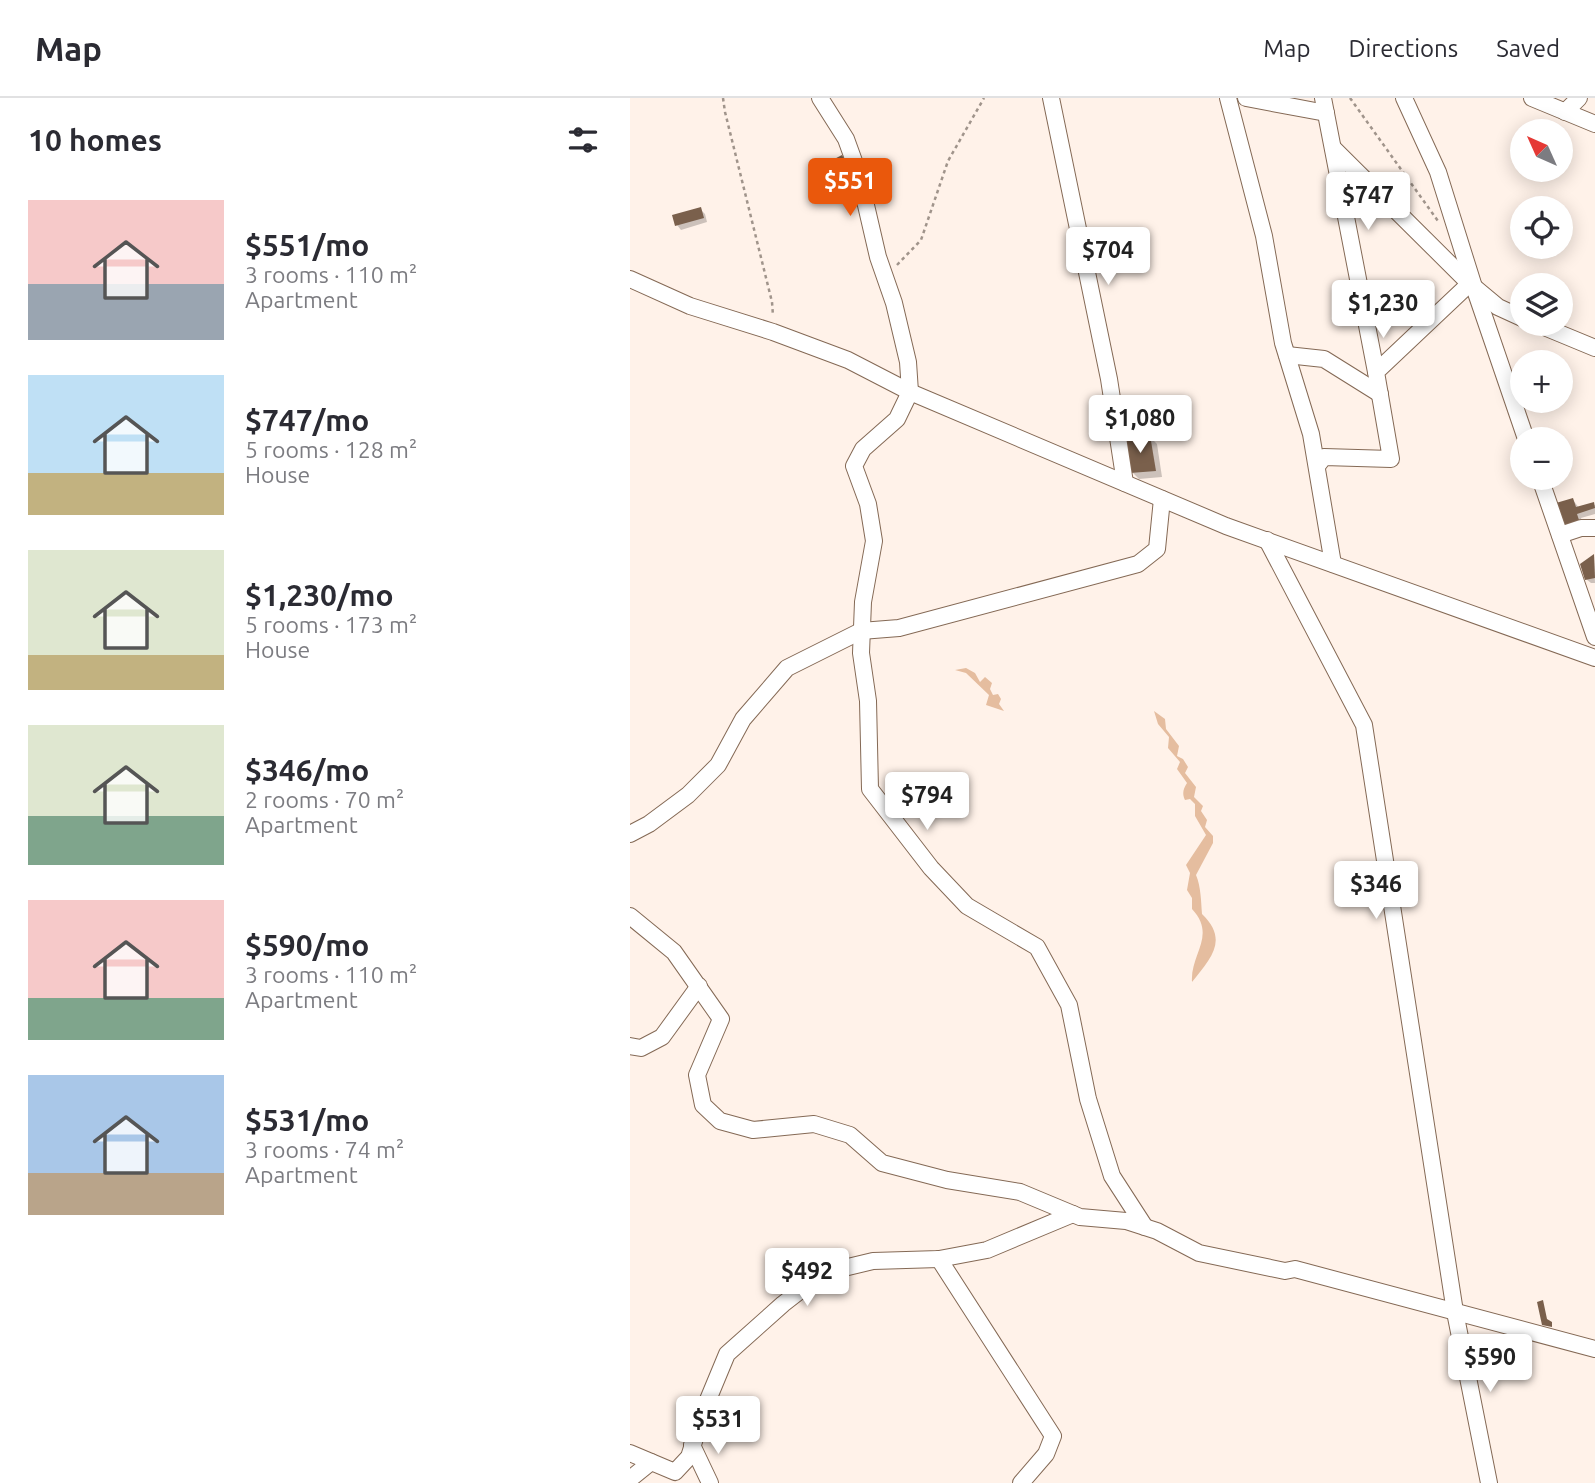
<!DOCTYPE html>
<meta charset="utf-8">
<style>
body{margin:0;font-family:Ubuntu,sans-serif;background:#f7f7f7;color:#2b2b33;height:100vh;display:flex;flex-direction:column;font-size:26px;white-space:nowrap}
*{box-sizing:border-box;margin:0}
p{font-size:23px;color:#7c7c81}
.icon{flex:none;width:38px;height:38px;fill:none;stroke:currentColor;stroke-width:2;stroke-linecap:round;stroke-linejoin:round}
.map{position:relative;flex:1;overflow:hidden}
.side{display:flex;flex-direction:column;background:#fff;width:630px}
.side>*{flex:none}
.needle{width:46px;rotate:315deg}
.tools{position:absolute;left:880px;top:21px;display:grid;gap:14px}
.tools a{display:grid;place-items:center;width:63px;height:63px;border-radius:50%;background:#fff;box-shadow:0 4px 18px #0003;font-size:35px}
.price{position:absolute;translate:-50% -60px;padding:0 16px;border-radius:7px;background:#fff;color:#222;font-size:23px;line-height:46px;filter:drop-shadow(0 2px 4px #0008)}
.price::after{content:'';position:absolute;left:50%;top:42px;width:21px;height:16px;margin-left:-10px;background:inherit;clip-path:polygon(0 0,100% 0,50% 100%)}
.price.active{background:#ea580c;color:#fff}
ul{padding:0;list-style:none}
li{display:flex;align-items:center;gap:21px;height:175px;padding:0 28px}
li span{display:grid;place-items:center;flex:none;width:196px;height:140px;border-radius:0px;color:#555}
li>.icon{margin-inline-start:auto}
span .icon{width:84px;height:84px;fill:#fffc;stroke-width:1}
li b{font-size:30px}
h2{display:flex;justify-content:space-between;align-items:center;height:84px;padding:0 28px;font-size:30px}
header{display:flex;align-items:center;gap:42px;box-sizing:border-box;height:98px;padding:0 35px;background:#fff;border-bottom:2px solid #e1e1e2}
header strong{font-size:33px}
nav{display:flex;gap:38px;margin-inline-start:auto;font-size:24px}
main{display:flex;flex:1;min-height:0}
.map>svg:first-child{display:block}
</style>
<header>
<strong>Map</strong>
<nav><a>Map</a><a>Directions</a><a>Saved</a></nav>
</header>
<main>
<section class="side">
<h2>10 homes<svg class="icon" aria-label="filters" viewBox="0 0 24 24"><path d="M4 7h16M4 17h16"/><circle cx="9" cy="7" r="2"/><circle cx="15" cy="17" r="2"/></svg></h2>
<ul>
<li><span style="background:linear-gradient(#f6c9c9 60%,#9aa5b1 0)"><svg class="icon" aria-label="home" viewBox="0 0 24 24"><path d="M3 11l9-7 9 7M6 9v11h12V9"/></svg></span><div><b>$551/mo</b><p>3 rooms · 110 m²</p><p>Apartment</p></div></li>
<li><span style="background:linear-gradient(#bfe0f5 70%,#c2b280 0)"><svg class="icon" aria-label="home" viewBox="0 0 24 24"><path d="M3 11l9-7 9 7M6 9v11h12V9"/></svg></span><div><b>$747/mo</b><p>5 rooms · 128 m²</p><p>House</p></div></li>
<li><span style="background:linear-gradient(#dfe7d0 75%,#c2b280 0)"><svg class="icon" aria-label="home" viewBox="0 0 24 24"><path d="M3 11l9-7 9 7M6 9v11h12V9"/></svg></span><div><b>$1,230/mo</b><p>5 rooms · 173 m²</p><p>House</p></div></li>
<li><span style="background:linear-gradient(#dfe7d0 65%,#7fa58c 0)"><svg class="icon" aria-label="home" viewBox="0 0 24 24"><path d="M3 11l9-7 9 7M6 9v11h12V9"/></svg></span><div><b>$346/mo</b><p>2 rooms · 70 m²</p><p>Apartment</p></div></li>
<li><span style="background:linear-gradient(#f6c9c9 70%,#7fa58c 0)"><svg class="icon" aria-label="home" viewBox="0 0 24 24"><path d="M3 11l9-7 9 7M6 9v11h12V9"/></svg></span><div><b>$590/mo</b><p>3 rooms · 110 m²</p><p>Apartment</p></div></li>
<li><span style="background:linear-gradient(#a9c7e8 70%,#b9a48a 0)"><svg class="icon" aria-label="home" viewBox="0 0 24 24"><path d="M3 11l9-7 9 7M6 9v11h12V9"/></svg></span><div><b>$531/mo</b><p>3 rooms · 74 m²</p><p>Apartment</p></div></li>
</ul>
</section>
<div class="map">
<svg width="965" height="1385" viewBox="0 0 965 1385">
<rect width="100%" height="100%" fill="#fff2e9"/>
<g fill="#e5bd9f">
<polygon points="336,570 345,575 350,584 355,579 362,585 360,591 363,597 368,596 371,601 369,606 374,613 356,607 359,597 336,575 325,572"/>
<path d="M524,613L535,621L536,631L549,648L547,658L553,661L558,669L555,675L566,689L564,699L573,708L571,713L577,722L575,729L583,738V745L566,777C571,789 571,803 572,816C599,842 581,860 562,884C560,856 587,838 562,811V800L557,792L560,775L556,767L576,737L565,718V706L560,701L555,702C552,696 553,691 557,685L547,671L550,664L538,650L539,639L528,626Z"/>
</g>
<g fill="#0003">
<polygon points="212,59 220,71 197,82 189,70"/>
<polygon points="70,111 75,116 77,124 51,132 47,127"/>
<polygon points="520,339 527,346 532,379 509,381 502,374"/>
<polygon points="943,402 949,410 965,407 965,416 951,420 954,430 929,406"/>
<polygon points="964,458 965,485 961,485 956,481 952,467"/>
</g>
<g fill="#7a604c">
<polygon points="212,57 217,66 191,78 187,70"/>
<polygon points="71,109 74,120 45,128 42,117"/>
<polygon points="520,337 526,373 500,375 493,343"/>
<polygon points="943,400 946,409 964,404 965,410 947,416 950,425 934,430 926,405"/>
<polygon points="964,456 965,480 955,482 950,466"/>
<polygon points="913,1202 917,1221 922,1224 922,1229 912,1227 907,1204"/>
</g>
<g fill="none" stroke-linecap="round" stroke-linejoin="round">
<defs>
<g id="minor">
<polyline points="190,0 216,41 229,77 248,159 264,205 278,264 280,294 267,321 233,351 224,368 238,406 244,443 233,504 231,555 238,603 240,691 301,770 337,808 407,849 439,907 458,1001 482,1078 515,1129"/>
<polyline points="421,0 479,281 495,385"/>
<polyline points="598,0 634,138 653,245 681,336 703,466"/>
<polyline points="616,0 696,15"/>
<polyline points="693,0 746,274"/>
<polyline points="774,0 808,74 844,189 896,341"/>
<polyline points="902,0 965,26"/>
<polyline points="935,14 949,0"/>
<polyline points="703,50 840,186"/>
<polyline points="0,181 60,208 143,234 218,262 280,294 596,428 965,560"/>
<polyline points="907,226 965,250"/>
<polyline points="657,257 694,261 750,296"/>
<polyline points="687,368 694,359 761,361 746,274 836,189 844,189 868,209 892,220"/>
<polyline points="910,380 965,539"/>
<polyline points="930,437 951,430 965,430"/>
<polyline points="637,442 734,627 825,1214 859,1385"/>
<polyline points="0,736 19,726 58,697 88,667 113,621 157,570 231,533 269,530 508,466 527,451 532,401"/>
<polyline points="0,818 44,854 91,921 67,977 73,1007 90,1023 123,1032 184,1026 220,1037 252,1065 317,1082 390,1094 450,1119 496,1123 527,1133 569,1155 655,1173 665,1171 965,1251"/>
<polyline points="0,948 11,950 32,939 69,888"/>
<polyline points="309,1161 423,1338 416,1356 391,1385"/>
<polyline points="62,1347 80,1385"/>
<polyline points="0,1355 45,1374 59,1359 75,1309 97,1256 153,1206 193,1175 243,1163 309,1161 357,1152 443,1116"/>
<polyline points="0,1381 21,1364"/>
</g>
</defs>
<use href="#minor" stroke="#846955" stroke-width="18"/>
<g stroke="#a0948b" stroke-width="2.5" stroke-dasharray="3.5 3.5" stroke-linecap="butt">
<polyline points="93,0 95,14 142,204 143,218"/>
<polyline points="720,0 808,123"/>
<polyline points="267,167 291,142 318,63 354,0"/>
</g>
<use href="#minor" stroke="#fff" stroke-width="16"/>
</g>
</svg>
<div class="tools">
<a><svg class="needle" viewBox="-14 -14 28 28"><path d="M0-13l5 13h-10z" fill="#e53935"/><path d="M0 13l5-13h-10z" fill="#7c7c81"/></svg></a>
<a><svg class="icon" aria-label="locate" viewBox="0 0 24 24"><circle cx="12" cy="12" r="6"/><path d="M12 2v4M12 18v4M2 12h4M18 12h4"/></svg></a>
<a><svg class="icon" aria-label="layers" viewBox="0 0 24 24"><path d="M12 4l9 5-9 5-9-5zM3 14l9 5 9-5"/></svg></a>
<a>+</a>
<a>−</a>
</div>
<b class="price active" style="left:220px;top:120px">$551</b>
<b class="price" style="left:738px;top:134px">$747</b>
<b class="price" style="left:478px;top:189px">$704</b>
<b class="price" style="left:753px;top:242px">$1,230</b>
<b class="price" style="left:510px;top:357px">$1,080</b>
<b class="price" style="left:297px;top:734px">$794</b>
<b class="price" style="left:746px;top:823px">$346</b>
<b class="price" style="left:177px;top:1210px">$492</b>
<b class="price" style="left:860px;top:1296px">$590</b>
<b class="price" style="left:88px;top:1358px">$531</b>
</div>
</main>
